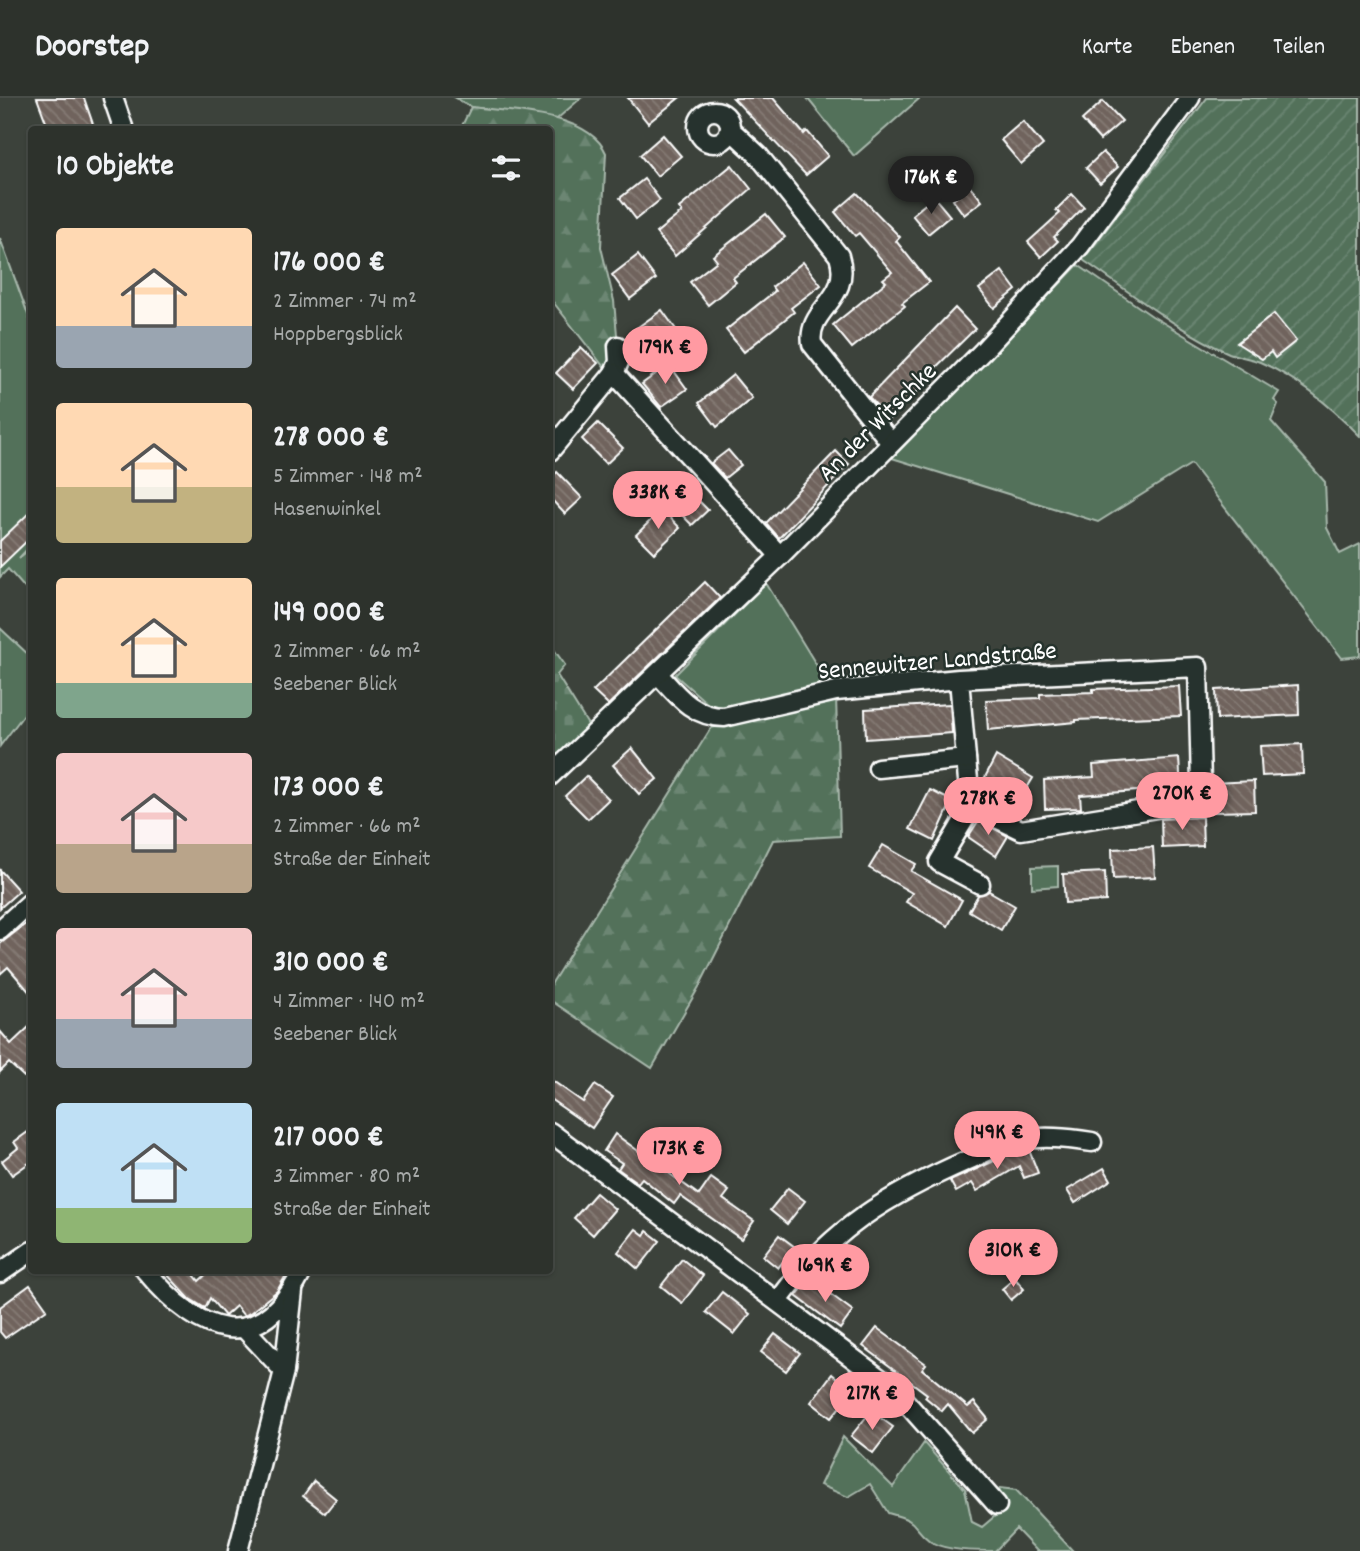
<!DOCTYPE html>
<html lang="de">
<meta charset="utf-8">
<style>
body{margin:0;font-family:Dekko,sans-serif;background:#353a34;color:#f1f3f6;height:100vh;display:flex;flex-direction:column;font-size:26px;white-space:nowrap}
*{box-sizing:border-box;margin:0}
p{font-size:23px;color:#a7aaa9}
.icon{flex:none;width:38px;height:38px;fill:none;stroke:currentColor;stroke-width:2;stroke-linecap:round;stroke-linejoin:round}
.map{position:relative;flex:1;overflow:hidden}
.panel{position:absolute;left:28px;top:28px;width:525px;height:1148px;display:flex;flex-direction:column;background:#2d322c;border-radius:7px;box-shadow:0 2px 5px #0004,0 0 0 2px #484d48}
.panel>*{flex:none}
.price{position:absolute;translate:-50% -60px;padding:0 16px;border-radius:24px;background:#ff9aa2;color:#111;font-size:23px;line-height:46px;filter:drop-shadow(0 2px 4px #0008)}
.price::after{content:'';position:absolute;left:50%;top:42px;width:21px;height:16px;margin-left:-10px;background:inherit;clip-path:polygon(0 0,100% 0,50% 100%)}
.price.current{background:#222;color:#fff}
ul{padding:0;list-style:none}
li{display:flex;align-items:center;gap:21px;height:175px;padding:0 28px}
li span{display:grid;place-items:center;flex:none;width:196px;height:140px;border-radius:7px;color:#555}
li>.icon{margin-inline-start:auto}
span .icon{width:84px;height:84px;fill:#fffc;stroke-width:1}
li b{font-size:30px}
h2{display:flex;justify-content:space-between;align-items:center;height:84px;padding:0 28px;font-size:30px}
header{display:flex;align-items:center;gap:42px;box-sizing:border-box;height:98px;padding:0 35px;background:#2d322c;border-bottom:2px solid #484d48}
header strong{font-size:33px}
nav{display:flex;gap:38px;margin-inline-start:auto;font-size:24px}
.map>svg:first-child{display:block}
</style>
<header>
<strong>Doorstep</strong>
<nav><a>Karte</a><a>Ebenen</a><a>Teilen</a></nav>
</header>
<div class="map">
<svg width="1360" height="1453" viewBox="0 0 1360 1453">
<defs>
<pattern id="forest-firs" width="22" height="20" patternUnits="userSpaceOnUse" patternTransform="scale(1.75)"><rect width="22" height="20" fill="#52715a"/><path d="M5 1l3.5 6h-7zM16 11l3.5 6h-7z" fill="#6c8673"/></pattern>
<pattern id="cemetery-stones" width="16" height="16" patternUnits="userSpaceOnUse" patternTransform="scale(1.75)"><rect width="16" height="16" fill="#52715a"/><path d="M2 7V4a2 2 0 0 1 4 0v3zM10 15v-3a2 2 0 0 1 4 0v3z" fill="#6c8673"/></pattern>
<pattern id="garden-furrows" width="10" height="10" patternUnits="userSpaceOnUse" patternTransform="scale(1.75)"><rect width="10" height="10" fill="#52715a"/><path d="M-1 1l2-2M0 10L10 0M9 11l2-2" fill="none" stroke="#6c8673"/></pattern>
<pattern id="building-back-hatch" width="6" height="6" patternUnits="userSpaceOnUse" patternTransform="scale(1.75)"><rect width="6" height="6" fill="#70645d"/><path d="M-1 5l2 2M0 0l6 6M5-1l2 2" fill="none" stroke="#857b75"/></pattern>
</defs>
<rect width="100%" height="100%" fill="#3c423b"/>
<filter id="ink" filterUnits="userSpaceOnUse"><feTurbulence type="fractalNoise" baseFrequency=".0143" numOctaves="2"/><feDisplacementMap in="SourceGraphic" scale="14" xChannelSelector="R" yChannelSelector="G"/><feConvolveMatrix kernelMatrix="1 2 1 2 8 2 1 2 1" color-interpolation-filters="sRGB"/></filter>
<g filter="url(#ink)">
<g fill="#52715a" stroke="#a8b8ac" stroke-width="2">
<polygon points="456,0 581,0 557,21 471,9"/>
<polygon points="807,0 920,0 854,58"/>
<polygon points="0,140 31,225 31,447 19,460 31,450 31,497 8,471 0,479"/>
<polygon points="1078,167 1152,218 1279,294 1274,302 1278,306 1271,323 1325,384 1327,430 1340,456 1360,446 1360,558 1342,560 1191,366 1098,424 892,360"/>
<polygon points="766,485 830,589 717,614 675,577"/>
<polygon points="0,530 32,560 31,607 0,648"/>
<polygon points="1058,768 1058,788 1032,790 1032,769"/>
<path d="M843,1339L893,1389L924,1345L965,1391L972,1424L982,1429L995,1418L1000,1390L1016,1392L1073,1453H1037L1016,1431L995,1453C975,1453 947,1453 931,1444C908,1426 922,1424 888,1415L870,1386L848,1399L820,1387Z"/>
</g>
<g fill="url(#forest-firs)" stroke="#a8b8ac" stroke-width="2">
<path d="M471,9C510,14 588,14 606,55L601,149L614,203L618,248L607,273L550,200V32H460Z"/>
<polygon points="836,598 840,738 773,742 700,887 652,970 550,902 550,888 711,630"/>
</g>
<polygon fill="url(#cemetery-stones)" stroke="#a8b8ac" stroke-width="2" points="550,546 565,567 557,577 590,630 550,667"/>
<path fill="url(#garden-furrows)" stroke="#a8b8ac" stroke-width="2" d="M1207,0H1360V338C1332,309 1297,280 1260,264C1250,260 1239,259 1229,255C1180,234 1127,192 1083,162Z"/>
<g fill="url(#building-back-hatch)" stroke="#fff" stroke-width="2">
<polygon points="37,0 84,0 95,32 49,32"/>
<polygon points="628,0 679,0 648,25"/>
<polygon points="733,0 773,0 804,36 807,33 828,58 806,77"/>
<polygon points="1103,3 1122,23 1100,42 1082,22"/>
<polygon points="1023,23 1043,47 1021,66 1001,42"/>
<polygon points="663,37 681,58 657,78 640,57"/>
<polygon points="1103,54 1118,69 1100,85 1086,70"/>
<polygon points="732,67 751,91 675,158 656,135 682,114 679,110"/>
<polygon points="644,81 660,102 636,121 620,100"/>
<polygon points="970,88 982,103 964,117 953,102"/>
<polygon points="857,95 900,139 896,143 929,184 902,205 905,208 852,250 833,227 886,184 883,181 892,174 859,135 855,138 835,114"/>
<polygon points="1072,96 1084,109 1054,139 1058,143 1041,159 1028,144 1060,115 1056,112"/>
<polygon points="934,99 950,118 928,136 912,117"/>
<polygon points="766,116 785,139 733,180 736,184 708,207 690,184 717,163 713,158"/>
<polygon points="638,157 656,181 630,201 612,177"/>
<polygon points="803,164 821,187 791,210 794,214 744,254 726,232 775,193 772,189"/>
<polygon points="1002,173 1016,192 994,210 979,191"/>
<polygon points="955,210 975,231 924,281 927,284 889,321 869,299"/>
<polygon points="662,212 680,237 652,257 634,232"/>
<polygon points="1274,216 1296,243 1275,260 1271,254 1262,261 1237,245"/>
<polygon points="581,249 598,265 573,291 556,275"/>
<polygon points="669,266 687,291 661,309 642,286"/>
<polygon points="733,277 752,300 717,329 699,305"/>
<polygon points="598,325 623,350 606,366 582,341"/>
<polygon points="728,352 741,367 725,380 711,365"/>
<polygon points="836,353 849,366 779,440 766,425"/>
<polygon points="557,374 582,400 565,416 550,400 550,381"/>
<polygon points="696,400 708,412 692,427 680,415"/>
<polygon points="662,411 680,430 654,455 636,437"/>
<polygon points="32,412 32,438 0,469 0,443"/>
<polygon points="705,484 720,500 608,607 593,593"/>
<polygon points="1298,587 1299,617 1217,621 1216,592"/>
<polygon points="1179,588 1181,618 1076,622 1076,624 988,632 986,602 1040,600 1040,596 1093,594 1093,591"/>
<polygon points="950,606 952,635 866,641 865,611"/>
<polygon points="1302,646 1303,676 1262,678 1260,648"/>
<polygon points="632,650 657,681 639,696 613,667"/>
<polygon points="996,658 1033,680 1015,710 980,689"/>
<polygon points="1179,660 1181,690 1080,697 1081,710 1045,711 1044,682 1094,679 1093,667"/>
<polygon points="586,678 609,701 588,721 565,698"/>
<polygon points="1254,683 1255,713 1214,714 1212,685"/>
<polygon points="930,692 952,703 934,743 910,731"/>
<polygon points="1202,719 1203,748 1162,750 1161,721"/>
<polygon points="979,722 1008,738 996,758 968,739"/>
<polygon points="883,747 916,766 911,773 962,802 948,828 906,804 912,795 869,770"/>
<polygon points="1153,749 1155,779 1113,781 1112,751"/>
<polygon points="0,772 19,793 0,810"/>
<polygon points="1105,774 1106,803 1065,805 1063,776"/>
<polygon points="989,793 1015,808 1001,832 969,813 978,797"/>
<polygon points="32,821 32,897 8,869 0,876 0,846"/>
<polygon points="32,926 32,972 24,979 9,965 0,974 0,933 11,946"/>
<polygon points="550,981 583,1004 595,987 613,999 592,1030 550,1001"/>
<polygon points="32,1031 32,1068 29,1065 12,1077 2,1063 18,1050 14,1044"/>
<polygon points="615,1036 699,1097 711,1080 729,1093 723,1101 754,1123 741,1141 680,1098 674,1106 642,1080 638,1085 618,1071 622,1065 604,1053"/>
<polygon points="1029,1052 1038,1075 1024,1080 1019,1068 977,1093 972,1085 956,1094 950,1083 1014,1054"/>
<polygon points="1104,1070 1111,1082 1075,1105 1067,1092"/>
<polygon points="788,1090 805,1103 787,1126 770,1112"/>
<polygon points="596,1095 615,1111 593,1137 574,1120"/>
<polygon points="636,1131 644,1137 647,1133 660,1143 638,1171 618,1154"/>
<polygon points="779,1137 795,1149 778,1170 763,1158"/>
<polygon points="682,1161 703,1178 682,1205 661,1188"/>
<polygon points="163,1172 190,1172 199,1183 211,1172 289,1172 277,1193 250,1215 244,1218 236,1208 225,1218 210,1200 205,1210 190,1201"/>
<polygon points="1015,1180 1024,1191 1011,1202 1002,1191"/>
<polygon points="810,1181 853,1213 840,1231 796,1198"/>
<polygon points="30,1187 47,1211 5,1240 0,1234 0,1209"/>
<polygon points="722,1194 750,1216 734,1236 706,1214"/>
<polygon points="877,1230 926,1266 922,1271 968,1309 974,1304 988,1321 972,1335 948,1306 942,1313 925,1299 927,1296 863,1248"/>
<polygon points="775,1236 800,1255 786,1273 761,1254"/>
<polygon points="832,1276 853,1293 831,1320 811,1304"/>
<polygon points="871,1313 893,1329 873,1355 851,1338"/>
<polygon points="314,1383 336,1401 325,1415 303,1398"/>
</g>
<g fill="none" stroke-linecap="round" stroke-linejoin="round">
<defs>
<g id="minor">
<polyline points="113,0 124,32"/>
<circle cx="714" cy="29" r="16"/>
<path d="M731,32L758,57L839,158C853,202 806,210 812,246L891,345"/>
<polyline points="614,275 619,264 618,248"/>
<polyline points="550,353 614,275 780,458"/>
<path d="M658,576C677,597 693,619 724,619L836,593L959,581L1198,569L1201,686L1182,706L1021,732L988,716L969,694L959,581"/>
<polyline points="878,670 966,661"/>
<polyline points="550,678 780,458 983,253 1080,148 1190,0"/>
<polyline points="976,702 939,764 980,786"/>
<polyline points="0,832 32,803"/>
<polyline points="550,1034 894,1291 997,1407"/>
<path d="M145,1172C199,1237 258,1262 303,1172"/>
<polyline points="0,1175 32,1153"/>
<path d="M778,1203C831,1131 888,1097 968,1062C984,1056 1001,1044 1018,1042C1044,1038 1066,1040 1092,1044"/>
<polyline points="244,1230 284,1273"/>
<polyline points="238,1453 284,1273 293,1193"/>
</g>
</defs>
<use href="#minor" stroke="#fff" stroke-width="23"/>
<use href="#minor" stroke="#26332d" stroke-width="18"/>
</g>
</g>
<g text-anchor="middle" stroke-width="5" stroke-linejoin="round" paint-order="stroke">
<g font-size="26" fill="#fff" stroke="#26332d">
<text transform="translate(876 323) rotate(-45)" y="9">An der Witschke</text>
<text transform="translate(937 561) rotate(-5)" y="9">Sennewitzer Landstraße</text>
</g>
</g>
</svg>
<b class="price current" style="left:931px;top:118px">176K €</b>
<b class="price" style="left:665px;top:288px">179K €</b>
<b class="price" style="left:658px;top:433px">338K €</b>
<b class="price" style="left:1182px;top:734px">270K €</b>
<b class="price" style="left:988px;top:739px">278K €</b>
<b class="price" style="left:997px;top:1073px">149K €</b>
<b class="price" style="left:679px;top:1089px">173K €</b>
<b class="price" style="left:1013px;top:1191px">310K €</b>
<b class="price" style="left:825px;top:1206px">169K €</b>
<b class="price" style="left:872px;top:1334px">217K €</b>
<section class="panel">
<h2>10 Objekte<svg class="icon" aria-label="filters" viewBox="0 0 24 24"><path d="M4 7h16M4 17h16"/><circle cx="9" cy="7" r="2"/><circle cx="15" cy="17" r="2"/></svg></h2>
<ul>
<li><span style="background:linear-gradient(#ffd9b3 70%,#9aa5b1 0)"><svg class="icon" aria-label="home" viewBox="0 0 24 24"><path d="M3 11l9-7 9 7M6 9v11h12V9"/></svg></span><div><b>176 000 €</b><p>2 Zimmer · 74 m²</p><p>Hoppbergsblick</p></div></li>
<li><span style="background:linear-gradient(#ffd9b3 60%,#c2b280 0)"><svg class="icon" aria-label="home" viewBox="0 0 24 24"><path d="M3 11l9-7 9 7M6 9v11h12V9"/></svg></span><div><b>278 000 €</b><p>5 Zimmer · 148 m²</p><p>Hasenwinkel</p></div></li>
<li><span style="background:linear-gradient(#ffd9b3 75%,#7fa58c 0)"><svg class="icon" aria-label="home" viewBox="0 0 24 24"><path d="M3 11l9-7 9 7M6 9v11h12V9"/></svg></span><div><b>149 000 €</b><p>2 Zimmer · 66 m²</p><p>Seebener Blick</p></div></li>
<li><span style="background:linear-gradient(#f6c9c9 65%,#b9a48a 0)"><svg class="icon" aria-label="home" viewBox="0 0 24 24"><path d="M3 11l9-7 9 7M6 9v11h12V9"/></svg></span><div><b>173 000 €</b><p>2 Zimmer · 66 m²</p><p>Straße der Einheit</p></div></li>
<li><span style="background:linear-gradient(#f6c9c9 65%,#9aa5b1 0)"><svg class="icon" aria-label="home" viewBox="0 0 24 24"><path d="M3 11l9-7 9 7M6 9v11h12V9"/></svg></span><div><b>310 000 €</b><p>4 Zimmer · 140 m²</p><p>Seebener Blick</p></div></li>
<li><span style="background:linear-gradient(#bfe0f5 75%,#8fb573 0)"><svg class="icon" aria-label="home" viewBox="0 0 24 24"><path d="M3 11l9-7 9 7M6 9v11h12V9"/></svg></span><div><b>217 000 €</b><p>3 Zimmer · 80 m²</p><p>Straße der Einheit</p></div></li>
</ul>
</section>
</div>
